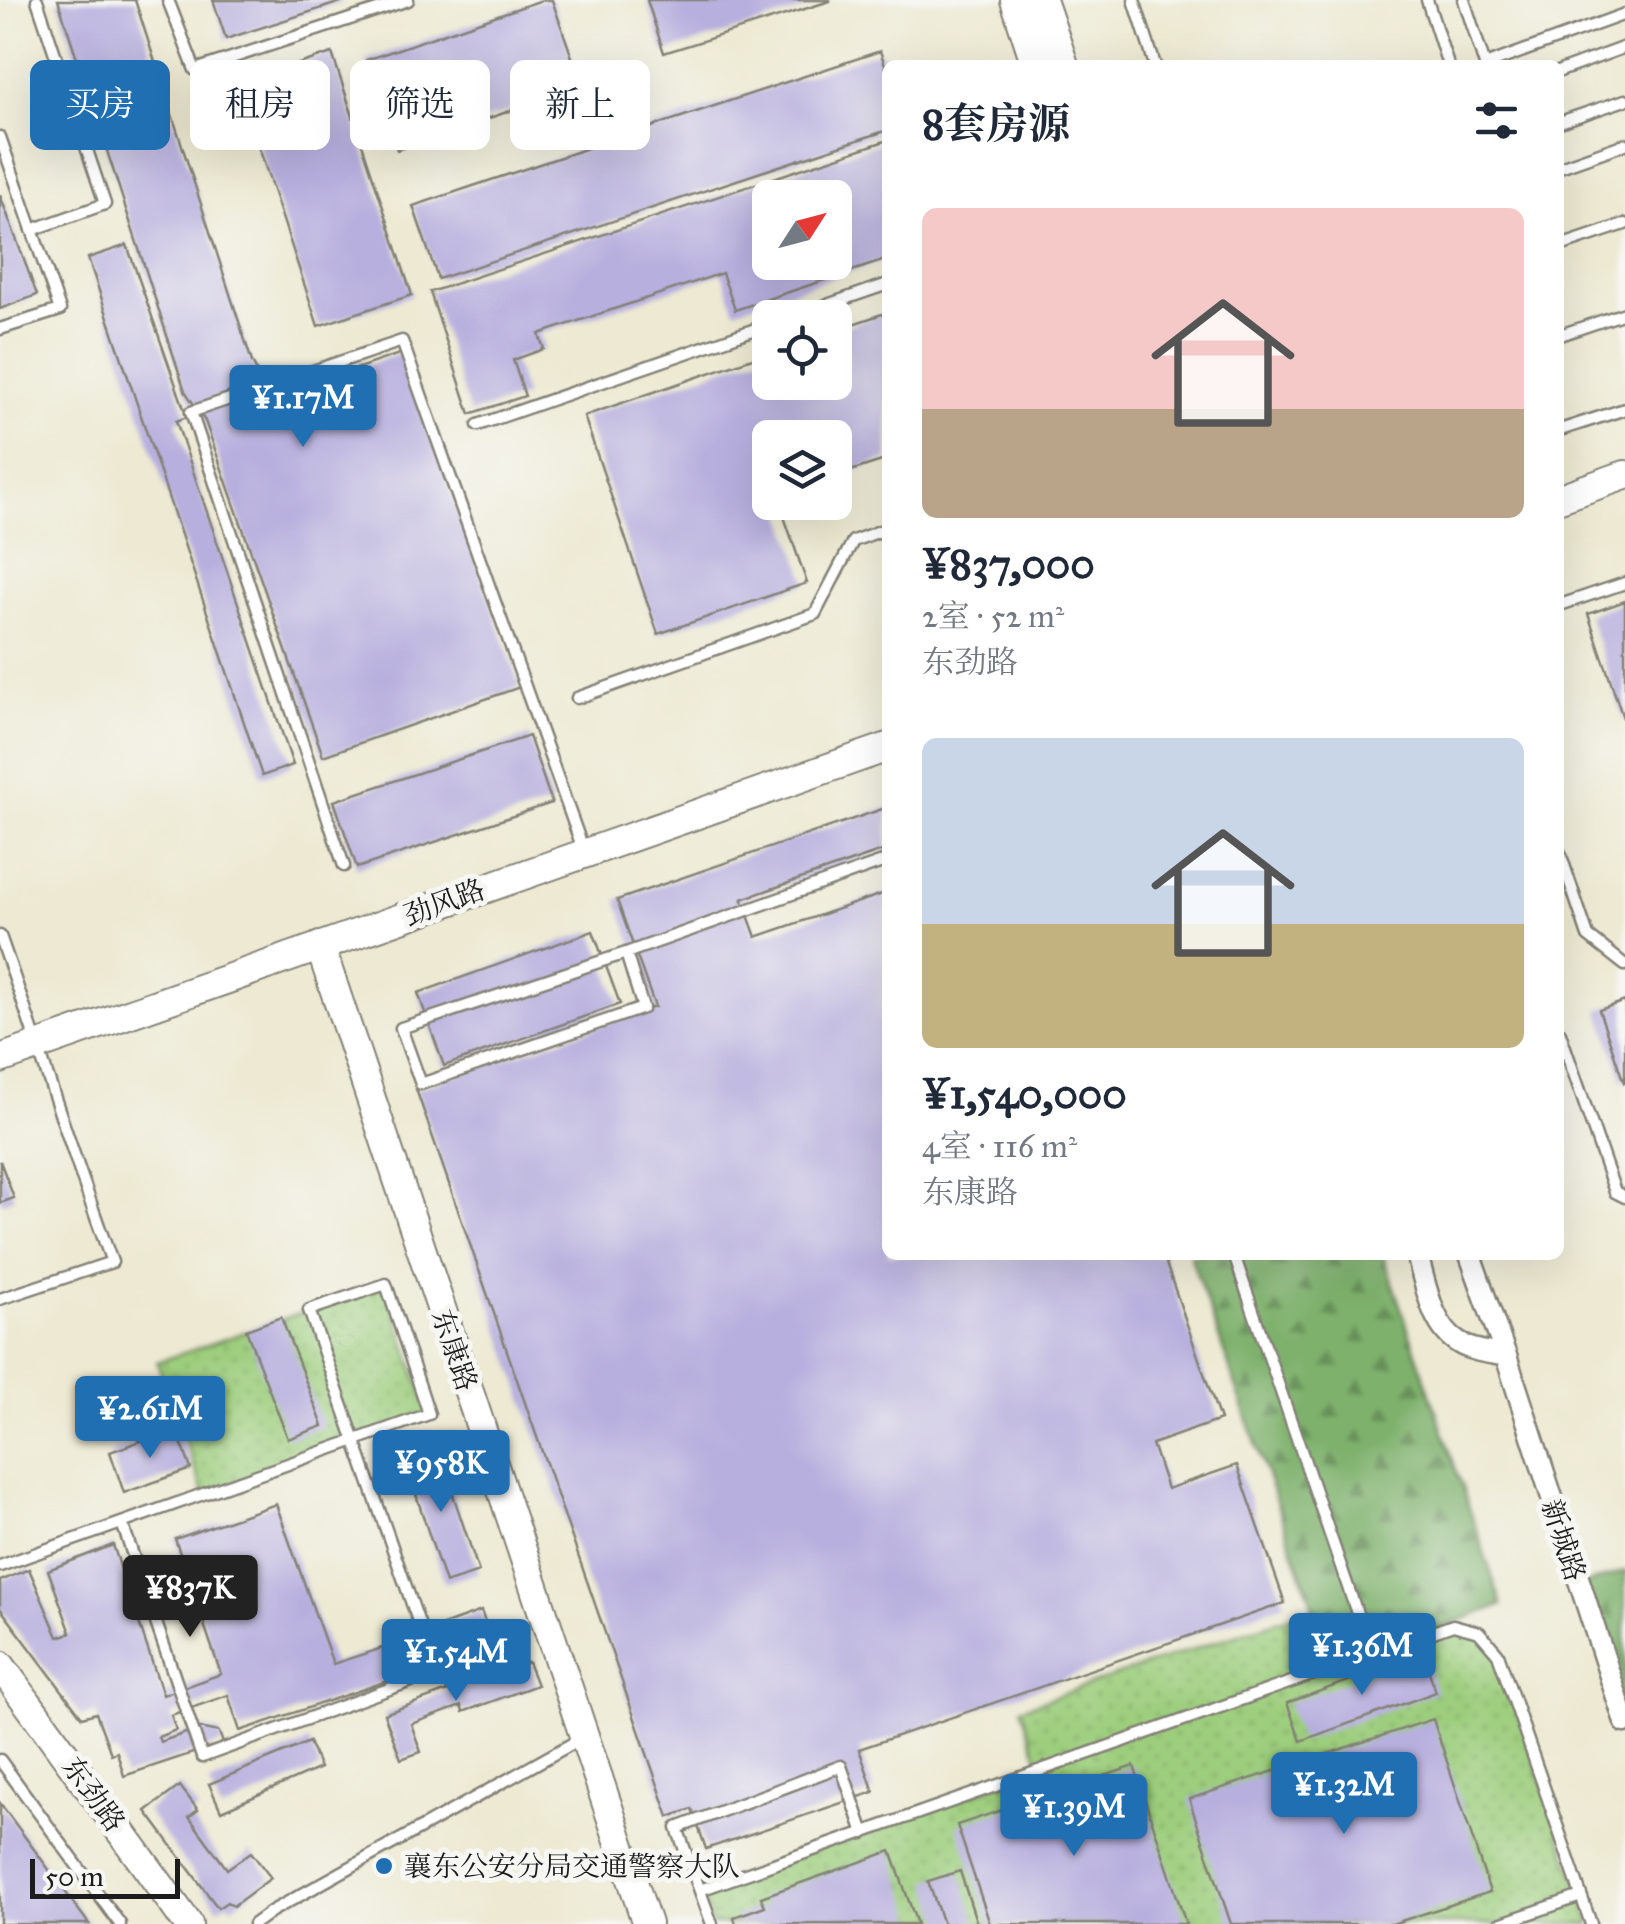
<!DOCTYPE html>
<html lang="zh">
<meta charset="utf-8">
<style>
body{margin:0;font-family:"IM FELL Great Primer","Noto Serif SC",serif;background:#f2f2f3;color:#1f2937;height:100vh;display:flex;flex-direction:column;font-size:38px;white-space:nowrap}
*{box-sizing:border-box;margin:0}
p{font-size:32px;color:#747a83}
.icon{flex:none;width:55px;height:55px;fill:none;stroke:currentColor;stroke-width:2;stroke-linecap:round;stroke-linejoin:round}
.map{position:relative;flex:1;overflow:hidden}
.sheet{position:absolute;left:882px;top:60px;width:682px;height:1200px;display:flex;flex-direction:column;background:#fff;border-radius:15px;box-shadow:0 10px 40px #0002}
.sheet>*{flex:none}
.top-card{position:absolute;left:30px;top:60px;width:702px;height:90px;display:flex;gap:20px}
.needle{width:65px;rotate:54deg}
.tools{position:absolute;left:752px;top:180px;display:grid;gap:20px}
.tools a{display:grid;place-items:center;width:100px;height:100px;border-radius:15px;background:#fff;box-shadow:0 10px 40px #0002;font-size:50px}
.scale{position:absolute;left:30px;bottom:25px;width:150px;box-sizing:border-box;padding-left:10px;border:5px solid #1c1c1c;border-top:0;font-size:28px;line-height:35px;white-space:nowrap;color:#1c1c1c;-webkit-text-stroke:8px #f6f6f2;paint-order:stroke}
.price{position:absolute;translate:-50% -85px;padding:0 22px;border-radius:10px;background:#1f6fb2;color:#fff;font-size:32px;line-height:65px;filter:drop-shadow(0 2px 5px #0008)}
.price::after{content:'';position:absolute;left:50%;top:60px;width:30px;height:22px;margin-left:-15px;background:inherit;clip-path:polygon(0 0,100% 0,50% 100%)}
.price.active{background:#222;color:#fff}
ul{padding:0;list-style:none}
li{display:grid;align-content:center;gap:20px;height:530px;padding:0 40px}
li span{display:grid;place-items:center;height:310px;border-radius:15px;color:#555}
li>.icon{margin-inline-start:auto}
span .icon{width:180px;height:180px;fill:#fffc;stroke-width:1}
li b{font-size:42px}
h2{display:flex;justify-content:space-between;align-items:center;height:120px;padding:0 40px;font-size:42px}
.tag{padding:0 35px;border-radius:15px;background:#fff;box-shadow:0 10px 40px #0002;font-size:35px;line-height:90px}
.tag.active{background:#1f6fb2;color:#fff}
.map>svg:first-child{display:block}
</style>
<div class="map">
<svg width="1625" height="1924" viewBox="0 0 1625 1924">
<defs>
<pattern id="grass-dots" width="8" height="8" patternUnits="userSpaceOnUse" patternTransform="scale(2.5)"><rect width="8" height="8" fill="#9dce7d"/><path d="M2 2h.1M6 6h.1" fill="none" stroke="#87b06b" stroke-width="1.8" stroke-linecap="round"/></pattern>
<pattern id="forest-firs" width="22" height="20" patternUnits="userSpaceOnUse" patternTransform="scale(2.5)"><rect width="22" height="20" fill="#7eb16c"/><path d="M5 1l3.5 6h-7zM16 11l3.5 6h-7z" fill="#668f58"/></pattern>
</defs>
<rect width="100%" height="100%" fill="#f6f6f2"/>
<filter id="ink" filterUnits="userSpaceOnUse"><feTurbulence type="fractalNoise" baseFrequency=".01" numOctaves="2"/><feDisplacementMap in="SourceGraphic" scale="20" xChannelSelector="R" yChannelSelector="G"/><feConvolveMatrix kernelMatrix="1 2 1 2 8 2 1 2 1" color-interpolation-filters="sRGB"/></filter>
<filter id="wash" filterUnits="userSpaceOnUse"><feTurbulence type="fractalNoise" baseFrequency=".0048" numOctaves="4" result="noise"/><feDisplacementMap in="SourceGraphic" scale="40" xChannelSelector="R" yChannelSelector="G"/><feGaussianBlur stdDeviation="2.25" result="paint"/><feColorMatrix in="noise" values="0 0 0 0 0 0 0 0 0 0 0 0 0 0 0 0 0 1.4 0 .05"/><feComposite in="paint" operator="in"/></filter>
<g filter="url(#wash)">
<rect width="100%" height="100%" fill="#ede9d2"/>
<g fill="url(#grass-dots)" stroke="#5c754c" stroke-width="2.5">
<polygon points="386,1284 429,1414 204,1494 157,1362"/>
<polygon points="1314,1608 1335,1667 1453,1625 1479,1632 1498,1654 1591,1924 712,1924 700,1890 1042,1769 1021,1708"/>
</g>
<g fill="url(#forest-firs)" stroke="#4d6644" stroke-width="2.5">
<polygon points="1190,1255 1383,1255 1502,1605 1334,1667"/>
<polygon points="1625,1571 1625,1722 1579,1586"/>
</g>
<g id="blocks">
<g fill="#b7afde" fill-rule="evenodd">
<polygon points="58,0 135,0 252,362 271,398 402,353 520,687 323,756 205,421 185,391"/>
<polygon points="213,0 344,0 344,1 226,39"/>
<polygon points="542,0 552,0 582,86 397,150 366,60"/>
<polygon points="647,0 830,0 830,1 664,53"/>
<polygon points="880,51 888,73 888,130 438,279 413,206"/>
<polygon points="332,53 412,295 318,326 238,84"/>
<path d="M888,140V259L735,310L722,273L539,334L544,349L513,360L525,396L470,414L430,292ZM770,198H835V262H770Z"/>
<polygon points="0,195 37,295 0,309"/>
<polygon points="127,245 187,417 176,421 293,765 262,776 88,258"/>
<polygon points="888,312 888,459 835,476 835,438 770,438 770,502 779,502 807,583 658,634 584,416 770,352 770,382 835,382 835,330"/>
<polygon points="1625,601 1625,721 1624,721 1588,614"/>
<polygon points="529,736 552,803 357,868 334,801"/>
<polygon points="888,807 888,849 742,899 756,937 888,892 888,1255 1163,1255 1220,1420 1152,1444 1167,1489 1237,1465 1285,1603 859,1749 874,1792 706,1849 692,1809 669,1817 416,1089 655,1007 617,900"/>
<polygon points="593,931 620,1004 444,1066 418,993"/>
<polygon points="1625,1001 1625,1083 1624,1083 1599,1010"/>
<polygon points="0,1161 14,1198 0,1203"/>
<polygon points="281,1317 323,1426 288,1439 246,1330"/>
<polygon points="176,1428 191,1469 124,1493 110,1452"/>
<polygon points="437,1447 479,1572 445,1583 404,1458"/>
<polygon points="276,1504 333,1664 382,1648 393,1679 240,1731 228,1695 171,1715 176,1730 158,1737 160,1742 200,1728 219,1732 223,1743 124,1776 117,1752 111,1754 96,1713 82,1717 0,1608 0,1581 29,1569 58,1637 71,1633 48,1570 113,1545 163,1695 221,1674 175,1539"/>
<polygon points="481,1611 493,1643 440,1662 429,1630"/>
<polygon points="1423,1654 1436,1692 1301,1741 1287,1703"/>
<polygon points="528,1662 537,1685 463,1712 461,1706 411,1724 421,1752 401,1759 384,1714"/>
<polygon points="1433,1719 1490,1892 1392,1924 1231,1924 1189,1799"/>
<polygon points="309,1742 320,1768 221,1811 209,1784"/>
<polygon points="1134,1766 1186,1924 990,1924 957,1825"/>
<polygon points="180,1786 198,1810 189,1817 227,1869 251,1852 271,1878 233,1906 227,1902 218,1908 146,1811"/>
<polygon points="0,1803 89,1924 0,1924"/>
<polygon points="891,1851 917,1924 736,1924 734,1917 765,1906 761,1897"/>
<polygon points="960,1871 977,1924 943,1924 928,1881"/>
</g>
</g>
</g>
<g filter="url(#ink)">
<use href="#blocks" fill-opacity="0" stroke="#848277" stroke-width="2.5"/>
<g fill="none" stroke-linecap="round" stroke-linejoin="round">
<defs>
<g id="lane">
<polyline points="168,0 195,70 408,0"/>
<polyline points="1134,0 1155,65"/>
<polyline points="1427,0 1448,65"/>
<polyline points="1464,0 1485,65"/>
<polyline points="1485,65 1625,14"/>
<polyline points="1560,71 1625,47"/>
<polyline points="1560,122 1625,100"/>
<polyline points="0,137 60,310 0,329"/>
<polyline points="1560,167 1625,144"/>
<polyline points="32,230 105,204 37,0"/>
<polyline points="1560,246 1625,224"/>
<polyline points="789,318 888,284"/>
<polyline points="1560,335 1625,313"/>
<polyline points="478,425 770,324"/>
<polyline points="1560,430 1625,409"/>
<polyline points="1560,605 1625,583"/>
<polyline points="577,698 815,614 853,541 888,528"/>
<polyline points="1560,853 1588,936 1625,965"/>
<polyline points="344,866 191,412 402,341 584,852"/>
<path d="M0,936C38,1044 72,1154 112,1262L0,1299"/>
<polyline points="626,953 643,1008 421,1084 401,1028 626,953 888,860"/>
<polyline points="1560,1033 1615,1192 1625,1197"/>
<path d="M0,1566C143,1515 286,1465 429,1414L386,1284L309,1310L436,1672L202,1757L122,1523"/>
<polyline points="1371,1654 1453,1625 1479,1632 1498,1654 1591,1924"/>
<polyline points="0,1760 120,1924"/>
<polyline points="700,1890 1371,1654 1234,1255"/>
<polyline points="254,1924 272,1911 584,1737"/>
<polyline points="712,1924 677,1828 841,1766 864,1833"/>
<polyline points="1499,1924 1581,1896"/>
</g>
<g id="street">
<path d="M1417,1255C1426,1284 1431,1326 1459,1343C1471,1351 1492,1353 1506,1356"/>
<polyline points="1470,1255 1506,1356 1625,1722"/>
</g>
<g id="secondary">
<polyline points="1015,0 1036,65"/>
<polyline points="1042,0 1064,65"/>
<polyline points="1560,498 1625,475"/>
<polyline points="320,946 647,1924"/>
<polyline points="0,1059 888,747"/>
<polyline points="0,1665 188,1924"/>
</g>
</defs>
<use href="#lane" stroke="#848277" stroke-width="15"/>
<use href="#street" stroke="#848277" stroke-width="25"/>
<use href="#secondary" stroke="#848277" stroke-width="32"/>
<use href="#lane" stroke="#fff" stroke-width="10"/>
<use href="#street" stroke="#fff" stroke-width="20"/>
<use href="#secondary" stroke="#fff" stroke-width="28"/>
</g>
</g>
<circle fill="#1f6fb2" stroke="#f6f6f2" stroke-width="4" cx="384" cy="1866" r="10"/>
<g text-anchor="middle" stroke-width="10" stroke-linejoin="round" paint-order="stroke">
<g font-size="28" fill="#1c1c1c" stroke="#f6f6f2">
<text transform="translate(444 902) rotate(-20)" y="10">劲风路</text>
<text transform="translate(455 1350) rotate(71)" y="10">东康路</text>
<text transform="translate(1564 1540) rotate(72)" y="10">新城路</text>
<text transform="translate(94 1794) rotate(54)" y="10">东劲路</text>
</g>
<g font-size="28" fill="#1c1c1c" stroke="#f6f6f2" text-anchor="start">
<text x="404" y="1876">襄东公安分局交通警察大队</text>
</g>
</g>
</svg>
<div class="tools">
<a><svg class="needle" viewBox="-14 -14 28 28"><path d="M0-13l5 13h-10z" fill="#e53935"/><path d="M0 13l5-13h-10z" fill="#747a83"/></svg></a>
<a><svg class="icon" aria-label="locate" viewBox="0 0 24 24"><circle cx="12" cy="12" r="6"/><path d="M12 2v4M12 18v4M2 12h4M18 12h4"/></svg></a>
<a><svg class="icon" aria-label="layers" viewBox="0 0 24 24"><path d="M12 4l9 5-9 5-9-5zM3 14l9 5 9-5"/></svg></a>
</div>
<div class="scale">50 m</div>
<b class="price" style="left:303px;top:450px">¥1.17M</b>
<b class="price" style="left:150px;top:1461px">¥2.61M</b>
<b class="price" style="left:441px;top:1515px">¥958K</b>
<b class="price active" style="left:190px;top:1640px">¥837K</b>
<b class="price" style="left:1362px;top:1698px">¥1.36M</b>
<b class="price" style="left:456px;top:1704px">¥1.54M</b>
<b class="price" style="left:1344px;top:1837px">¥1.32M</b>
<b class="price" style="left:1074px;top:1859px">¥1.39M</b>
<div class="top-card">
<a class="tag active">买房</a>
<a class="tag">租房</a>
<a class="tag">筛选</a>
<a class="tag">新上</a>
</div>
<section class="sheet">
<h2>8套房源<svg class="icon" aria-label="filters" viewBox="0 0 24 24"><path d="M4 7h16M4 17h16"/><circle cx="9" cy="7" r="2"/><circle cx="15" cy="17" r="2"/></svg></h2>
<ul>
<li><span style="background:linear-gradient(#f6c9c9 65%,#b9a48a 0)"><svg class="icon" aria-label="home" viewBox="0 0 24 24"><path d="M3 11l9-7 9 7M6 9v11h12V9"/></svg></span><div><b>¥837,000</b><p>2室 · 52 m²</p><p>东劲路</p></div></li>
<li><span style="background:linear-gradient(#c9d6e8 60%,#c2b280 0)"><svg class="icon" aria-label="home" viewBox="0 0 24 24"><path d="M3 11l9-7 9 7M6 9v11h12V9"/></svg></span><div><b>¥1,540,000</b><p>4室 · 116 m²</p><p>东康路</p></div></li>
</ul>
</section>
</div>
